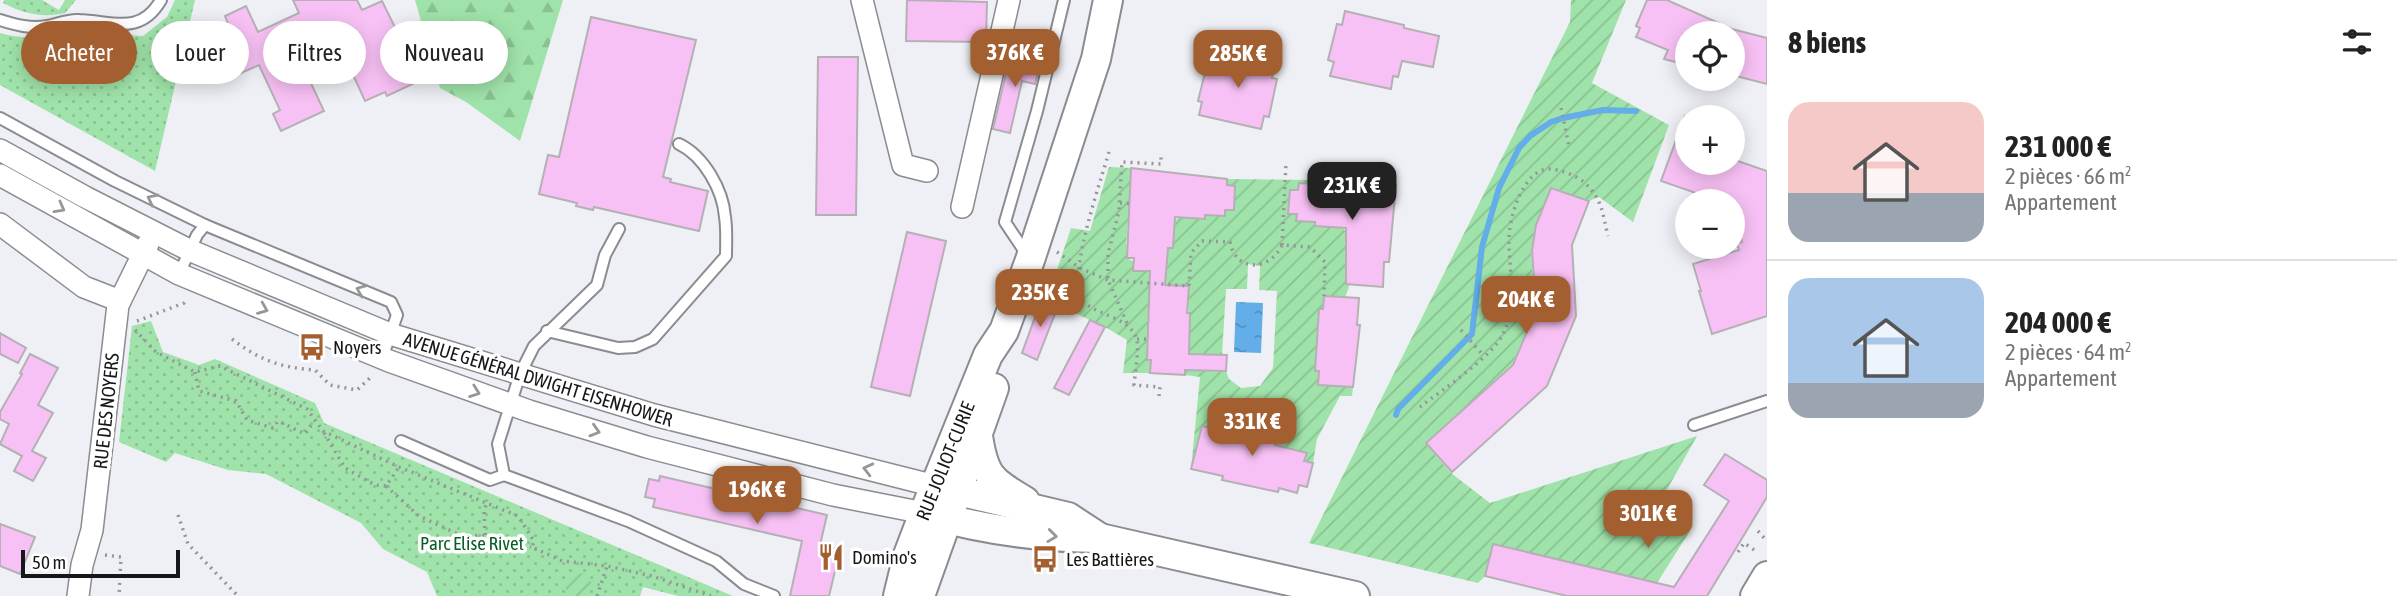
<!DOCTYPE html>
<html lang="fr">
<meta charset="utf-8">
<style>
body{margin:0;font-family:"Asap Condensed",sans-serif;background:#f6f6f6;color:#222;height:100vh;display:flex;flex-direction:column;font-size:26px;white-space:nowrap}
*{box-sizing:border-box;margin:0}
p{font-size:23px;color:#767676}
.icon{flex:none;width:38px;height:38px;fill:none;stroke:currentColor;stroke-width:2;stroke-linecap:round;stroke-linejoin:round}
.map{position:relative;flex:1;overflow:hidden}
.panel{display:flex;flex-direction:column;background:#fff;width:630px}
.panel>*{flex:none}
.top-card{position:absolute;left:21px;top:21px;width:665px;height:63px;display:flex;gap:14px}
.fabs{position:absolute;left:1675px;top:21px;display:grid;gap:14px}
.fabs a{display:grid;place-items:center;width:70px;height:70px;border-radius:50%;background:#fff;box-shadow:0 4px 18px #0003;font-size:35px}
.scale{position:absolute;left:21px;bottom:18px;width:159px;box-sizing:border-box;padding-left:7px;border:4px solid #161719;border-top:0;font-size:19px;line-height:24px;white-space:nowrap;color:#161719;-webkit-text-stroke:5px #fff;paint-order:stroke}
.price{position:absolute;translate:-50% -60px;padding:0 16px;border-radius:14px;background:#a35f30;color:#fff;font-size:23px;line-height:46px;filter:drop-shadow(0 2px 4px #0008)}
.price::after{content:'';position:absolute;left:50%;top:42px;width:21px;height:16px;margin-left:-10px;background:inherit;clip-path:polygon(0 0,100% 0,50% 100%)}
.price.active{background:#222;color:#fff}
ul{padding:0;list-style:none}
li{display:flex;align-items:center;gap:21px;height:175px;padding:0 21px}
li+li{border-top:2px solid #e0e0e0}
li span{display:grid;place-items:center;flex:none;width:196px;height:140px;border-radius:21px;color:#555}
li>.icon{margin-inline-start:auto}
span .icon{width:84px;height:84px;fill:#fffc;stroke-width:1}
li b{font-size:30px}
h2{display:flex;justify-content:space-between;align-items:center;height:84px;padding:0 21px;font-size:30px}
.tag{padding:0 24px;border-radius:32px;background:#fff;box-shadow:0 4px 18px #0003;font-size:24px;line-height:63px}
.tag.active{background:#a35f30;color:#fff}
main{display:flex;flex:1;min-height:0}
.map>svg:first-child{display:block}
</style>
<main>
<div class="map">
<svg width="1767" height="596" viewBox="0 0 1767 596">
<defs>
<pattern id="forest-firs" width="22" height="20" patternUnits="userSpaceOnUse" patternTransform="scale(1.75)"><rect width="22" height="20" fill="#a0e3aa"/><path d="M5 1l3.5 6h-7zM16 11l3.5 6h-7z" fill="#89c292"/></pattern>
<pattern id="park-dots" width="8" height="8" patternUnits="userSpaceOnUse" patternTransform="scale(1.75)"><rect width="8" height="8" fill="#a0e3aa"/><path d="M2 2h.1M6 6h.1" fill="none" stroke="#89c292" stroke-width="1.8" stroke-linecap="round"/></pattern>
<pattern id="garden-furrows" width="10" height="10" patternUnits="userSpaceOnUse" patternTransform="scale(1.75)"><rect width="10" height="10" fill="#a0e3aa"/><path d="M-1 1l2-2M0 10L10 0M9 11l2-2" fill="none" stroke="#89c292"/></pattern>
<pattern id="water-ripples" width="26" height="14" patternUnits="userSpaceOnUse" patternTransform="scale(1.75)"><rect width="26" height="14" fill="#63aee9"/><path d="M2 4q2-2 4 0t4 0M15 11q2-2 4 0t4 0" fill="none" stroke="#518dbc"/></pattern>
</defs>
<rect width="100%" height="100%" fill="#eef0f5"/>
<polygon fill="url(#forest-firs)" points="415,0 563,0 520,141 466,102 440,88"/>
<g fill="url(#park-dots)">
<path d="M4,0H42L59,10L65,0H76L65,13C42,18 24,14 3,3Z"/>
<path d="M175,0H195L155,171L0,85V33C18,38 36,39 55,35C60,34 65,31 71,30C95,28 119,35 143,36L167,17Z"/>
<polygon points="151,321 163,352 199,365 215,359 315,403 324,423 733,596 678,596 643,587 640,596 437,596 427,572 383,549 361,523 266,474 228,470 175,453 166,462 119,442 132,326"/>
</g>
<g fill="url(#garden-furrows)" fill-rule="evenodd">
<polygon points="1571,0 1626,0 1592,83 1669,125 1633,222 1599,197 1589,201 1551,187 1536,225 1531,250 1535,310 1512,365 1425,443 1451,473 1490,503 1697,436 1659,504 1693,526 1657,583 1493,545 1485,576 1478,583 1309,543 1570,22"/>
<path d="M1109,167L1131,168V220H1128L1126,245H1128L1127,258L1134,262V271L1166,272L1171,224L1182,215H1186L1187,218L1204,219L1205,215L1224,216L1225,210H1233L1235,186L1227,185V179L1318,180V184L1298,190H1290L1288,214H1297V221L1315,222L1316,226L1335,228L1340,225L1349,235C1336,260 1360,267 1345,297L1324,296L1323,309H1319L1315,370L1319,371L1318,385L1353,387L1352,396H1340L1317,439L1313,463L1304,461L1306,453L1247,438L1191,469L1200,377L1185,375L1186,348H1189L1188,286L1154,285L1147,360H1151L1150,373H1123L1127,340L1105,327L1047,300L1071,228L1090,231ZM1248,264L1260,266L1259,290L1277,291L1273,368L1260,386L1241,388L1229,379L1226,371H1210L1211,355H1222L1226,289H1247Z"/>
<polygon points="590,573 591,586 588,596 566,596 566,586 571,574"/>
</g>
<polygon fill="url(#water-ripples)" points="1236,302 1263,303 1261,353 1234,352"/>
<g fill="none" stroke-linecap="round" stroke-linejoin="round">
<polyline stroke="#63aee9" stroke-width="6" points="1396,415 1398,409 1472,334 1482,247 1499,188 1519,148 1530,136 1551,122 1563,118 1603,110 1636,111"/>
</g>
<g fill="#f8c1f5" stroke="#b4b0b4" stroke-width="2">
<polygon points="293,0 357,0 362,10 382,1 421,80 387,96 385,92 365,101 333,31 295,49 324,111 281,131 273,114 280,110 259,65 239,74 219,31 229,26 225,16 246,6 258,32 299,13"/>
<polygon points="907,0 987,2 986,42 906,41"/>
<polygon points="1647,0 1667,0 1732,29 1767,38 1767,84 1732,75 1732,33 1687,33 1687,65 1664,59 1668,50 1636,37 1640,28 1636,26"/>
<polygon points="1345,11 1404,25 1404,28 1439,36 1433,67 1402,61 1398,77 1393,76 1391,89 1330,76 1334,62 1328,60 1337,24 1342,25"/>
<polygon points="591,17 696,40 663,177 671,179 670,182 708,191 699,231 594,207 593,210 576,206 577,203 539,194 548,155 559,157"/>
<polygon points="1215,51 1275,65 1272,78 1277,79 1269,117 1264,116 1261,129 1199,115 1202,102 1198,101 1207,64 1211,64"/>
<polygon points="1019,53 1042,56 1035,84 1022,81 1010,133 993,129 1007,69 1015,71"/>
<polygon points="818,57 858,57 856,215 816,215"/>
<polygon points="1685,116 1687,117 1687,163 1732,163 1732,159 1767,171 1767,316 1712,334 1699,291 1701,291 1693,264 1739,250 1737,244 1742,242 1732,210 1732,201 1719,201 1661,181"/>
<polygon points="1131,168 1227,179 1227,185 1235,186 1234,210 1225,210 1225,216 1205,215 1205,219 1175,217 1173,248 1168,248 1165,285 1189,286 1187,313 1190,313 1189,354 1227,355 1226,371 1185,370 1185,375 1150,373 1151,360 1147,360 1150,271 1133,271 1134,258 1127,258"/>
<polygon points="1318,180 1396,185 1389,262 1384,262 1383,287 1346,284 1346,228 1315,226 1315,222 1296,221 1297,214 1288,214 1290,190 1298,190 1299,183 1318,184"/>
<polygon points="1551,188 1589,201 1572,245 1576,316 1547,386 1452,472 1426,443 1513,365 1536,310 1532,250 1536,225"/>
<polygon points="907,232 946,241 910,396 871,387"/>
<polygon points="1324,296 1359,298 1357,325 1360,325 1353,387 1318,385 1319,371 1315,371 1319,309 1323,309"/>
<polygon points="1042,298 1058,306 1037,360 1022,353"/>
<polygon points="1090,320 1105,327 1069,395 1054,388"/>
<polygon points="0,333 26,348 18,363 0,354"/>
<polygon points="30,354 58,368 38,405 53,413 32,451 46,458 33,481 14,471 22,456 0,444 9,424 0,419 0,412 22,374 20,373"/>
<polygon points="1252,418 1280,425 1275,445 1307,453 1304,461 1313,463 1307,487 1299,485 1297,493 1279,488 1278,492 1222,480 1223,476 1191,469 1202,426 1247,437"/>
<polygon points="1725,454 1767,480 1767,497 1707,596 1567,596 1485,576 1493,544 1674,587 1729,501 1704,485"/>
<polygon points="660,476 827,515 820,545 840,550 829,596 790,596 802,541 653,507 655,499 645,497 649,479 659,481"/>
<polygon points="0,524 35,537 20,574 0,566"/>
</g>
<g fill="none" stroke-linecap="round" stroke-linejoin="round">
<defs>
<g id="service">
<path d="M0,20C16,25 31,29 47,26C58,24 68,19 79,20C113,21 140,36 161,0"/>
<polyline points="0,118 115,181 205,225 391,302 397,315 382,358"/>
<polyline points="619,229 605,255 597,285 534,346 520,374 498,444 504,475 628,521 716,561 744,584 774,596"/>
<polyline points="1027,255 1005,222 1037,111 1064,0"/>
<polyline points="179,274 197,235 205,225"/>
<path d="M547,331L618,348L635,347L653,339L726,256C726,243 727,230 725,217C723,190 704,156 679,144"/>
<polyline points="1694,425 1767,401"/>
<polyline points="401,441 490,480 504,475"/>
</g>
<g id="minor">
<polyline points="862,0 903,165 927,171"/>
<polyline points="0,150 85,197 189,250 390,334 654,415 935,486"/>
<polyline points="0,175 179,274 389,361 529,411 647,447 833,495 924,513"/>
<polyline points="962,207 1009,0"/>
<polyline points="0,224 84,287 120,301"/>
<polyline points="78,596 82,565 92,530 118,305 148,244"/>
</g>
<g id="secondary">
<path d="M978,436C984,476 991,481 1025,501"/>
<polyline points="941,487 1068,517 1100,538"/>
<path d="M924,513C981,529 1040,538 1100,538L1355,596"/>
<polyline points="898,596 908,555 924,513 988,355 1004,331 1030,260 1096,59 1108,0"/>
<polyline points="920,596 994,388"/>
<polyline points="1755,596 1767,576"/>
</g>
</defs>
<use href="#service" stroke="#8a8c91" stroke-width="14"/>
<use href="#minor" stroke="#8a8c91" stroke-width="24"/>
<use href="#secondary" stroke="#8a8c91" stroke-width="32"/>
<g stroke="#949599" stroke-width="3.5" stroke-dasharray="2 5" stroke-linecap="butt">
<polyline points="1561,108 1569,146"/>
<path d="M1109,152C1100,183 1072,264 1079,293C1084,315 1126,313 1136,337C1140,347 1135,373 1134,385L1160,387L1159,396"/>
<polyline points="1120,203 1132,204"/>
<polyline points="1282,245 1286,163"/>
<path d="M1057,252L1080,268L1108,280L1189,286L1191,253L1202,241L1230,242C1236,273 1270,271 1282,245L1310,247L1325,262L1324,296"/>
<polyline points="137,321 184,303 186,298"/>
<polyline points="1127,323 1108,280 1108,254 1119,211 1122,162 1161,164 1161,155"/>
<polyline points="135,330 156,352 195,372 220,366 307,409 323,431 399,467 518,516 534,541 532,547 562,561 607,566 652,576 711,596"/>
<polyline points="1461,330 1484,356"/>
<path d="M232,339C259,360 282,368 315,370L330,385L357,390L371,377"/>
<polyline points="1137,339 1148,339"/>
<polyline points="195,372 199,391 236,401 247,420 273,428 278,421 305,434 314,421"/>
<path d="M1420,407C1443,389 1493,357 1504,332C1518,304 1509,272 1509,242C1508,220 1523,167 1551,169C1562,170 1577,176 1585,183C1603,201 1602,212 1608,236"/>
<polyline points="324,433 345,468 375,485 386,486 399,467"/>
<polyline points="386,486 419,516 460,535 485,536 531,547"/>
<polyline points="178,515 188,544 238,596"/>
<polyline points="1758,531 1765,539"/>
<polyline points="485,535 484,510 487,503"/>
<polyline points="1738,552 1744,543 1757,552"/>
<polyline points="105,555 121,557 119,596"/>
<polyline points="597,596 607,566"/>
</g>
<use href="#service" stroke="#fff" stroke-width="10"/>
<use href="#minor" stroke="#fff" stroke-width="21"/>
<use href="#secondary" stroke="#fff" stroke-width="28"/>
</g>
<defs><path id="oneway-chevron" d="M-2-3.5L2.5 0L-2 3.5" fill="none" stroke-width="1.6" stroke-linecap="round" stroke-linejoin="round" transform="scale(1.75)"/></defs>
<g stroke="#969798">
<use href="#oneway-chevron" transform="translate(152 199) rotate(-154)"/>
<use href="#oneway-chevron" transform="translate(60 208) rotate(29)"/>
<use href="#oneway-chevron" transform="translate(361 290) rotate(-158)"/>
<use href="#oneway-chevron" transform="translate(263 309) rotate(22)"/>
<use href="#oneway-chevron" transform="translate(475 392) rotate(20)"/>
<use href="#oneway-chevron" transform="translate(595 431) rotate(17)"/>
<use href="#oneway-chevron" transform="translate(868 469) rotate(-166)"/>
<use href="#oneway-chevron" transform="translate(1052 536) rotate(7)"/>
</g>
<defs>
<symbol id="bus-bare" viewBox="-9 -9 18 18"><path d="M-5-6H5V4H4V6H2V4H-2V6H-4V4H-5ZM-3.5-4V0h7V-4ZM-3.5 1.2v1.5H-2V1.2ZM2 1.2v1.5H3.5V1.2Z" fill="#a35f30" stroke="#fff" stroke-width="2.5" paint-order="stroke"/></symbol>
<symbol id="restaurant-bare" viewBox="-9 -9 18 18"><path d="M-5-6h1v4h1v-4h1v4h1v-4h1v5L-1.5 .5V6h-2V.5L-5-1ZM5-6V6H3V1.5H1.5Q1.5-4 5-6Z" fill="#a35f30" stroke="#fff" stroke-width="2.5" paint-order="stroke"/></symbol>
</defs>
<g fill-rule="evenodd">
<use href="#bus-bare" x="293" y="328" width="38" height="38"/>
<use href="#restaurant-bare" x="812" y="538" width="38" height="38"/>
<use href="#bus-bare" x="1026" y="540" width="38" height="38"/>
</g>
<g text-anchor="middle" stroke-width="7" stroke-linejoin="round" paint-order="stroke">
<g font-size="19" fill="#161719" stroke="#fff" text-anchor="start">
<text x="333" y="354">Noyers</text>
<text x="852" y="564">Domino's</text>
<text x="1066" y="566">Les Battières</text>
</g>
<g font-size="19" fill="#161719" stroke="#fff">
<text transform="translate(538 379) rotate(17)" y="7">AVENUE GÉNÉRAL DWIGHT EISENHOWER</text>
<text transform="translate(106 411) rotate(-84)" y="7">RUE DES NOYERS</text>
<text transform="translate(945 461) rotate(-68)" y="7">RUE JOLIOT-CURIE</text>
</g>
<g font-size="19" fill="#095e26" stroke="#fff">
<text x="472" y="550">Parc Elise Rivet</text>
</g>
</g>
</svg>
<div class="fabs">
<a><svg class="icon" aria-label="locate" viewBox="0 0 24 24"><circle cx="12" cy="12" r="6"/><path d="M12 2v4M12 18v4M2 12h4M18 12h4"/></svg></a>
<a>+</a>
<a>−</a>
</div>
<div class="scale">50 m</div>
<b class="price" style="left:1015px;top:89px">376K €</b>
<b class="price" style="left:1238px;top:90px">285K €</b>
<b class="price active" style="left:1352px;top:222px">231K €</b>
<b class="price" style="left:1040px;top:329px">235K €</b>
<b class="price" style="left:1526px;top:336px">204K €</b>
<b class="price" style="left:1252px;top:458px">331K €</b>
<b class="price" style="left:757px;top:526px">196K €</b>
<b class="price" style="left:1648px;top:550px">301K €</b>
<div class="top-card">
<a class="tag active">Acheter</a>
<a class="tag">Louer</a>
<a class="tag">Filtres</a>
<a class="tag">Nouveau</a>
</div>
</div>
<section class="panel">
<h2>8 biens<svg class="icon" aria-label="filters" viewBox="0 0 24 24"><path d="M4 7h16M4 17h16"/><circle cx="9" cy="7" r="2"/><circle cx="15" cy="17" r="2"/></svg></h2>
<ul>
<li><span style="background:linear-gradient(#f6c9c9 65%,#9aa5b1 0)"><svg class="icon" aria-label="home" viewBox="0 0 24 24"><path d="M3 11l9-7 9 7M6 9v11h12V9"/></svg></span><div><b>231 000 €</b><p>2 pièces · 66 m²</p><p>Appartement</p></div></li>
<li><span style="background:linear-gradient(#a9c7e8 75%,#9aa5b1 0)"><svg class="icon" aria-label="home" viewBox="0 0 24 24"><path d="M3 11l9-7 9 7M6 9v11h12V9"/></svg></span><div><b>204 000 €</b><p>2 pièces · 64 m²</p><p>Appartement</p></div></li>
</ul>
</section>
</main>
